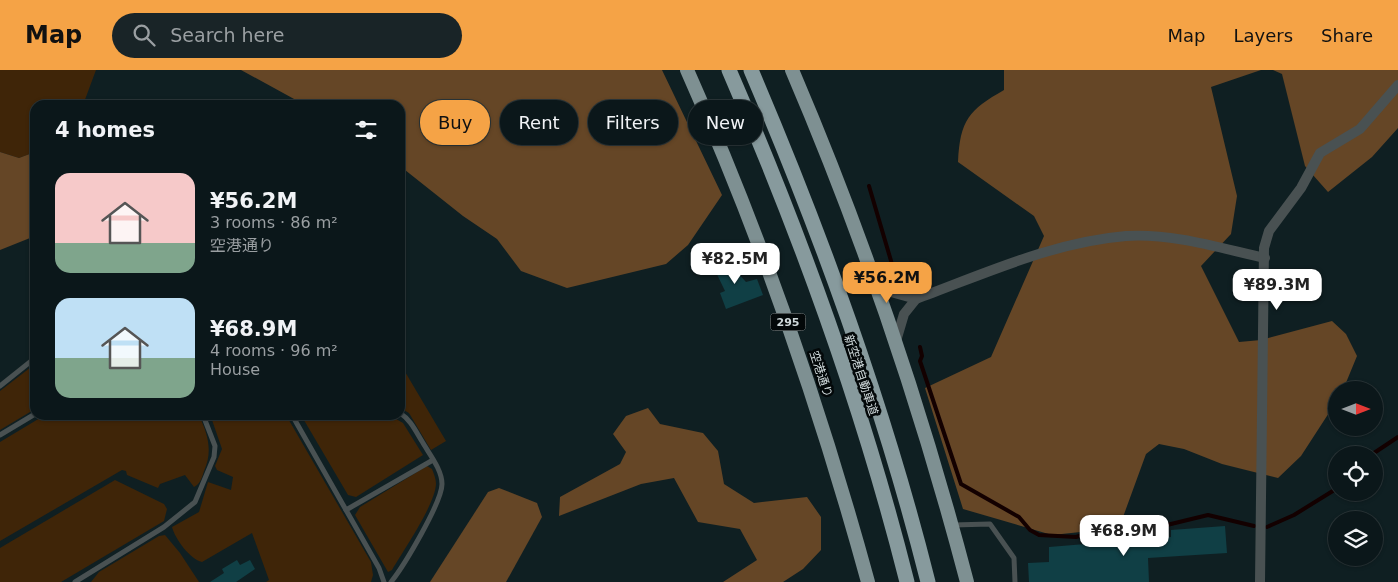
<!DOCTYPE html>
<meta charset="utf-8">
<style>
body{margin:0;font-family:"DejaVu Sans","Noto Sans JP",sans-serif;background:#192427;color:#f1f3f6;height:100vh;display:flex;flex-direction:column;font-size:19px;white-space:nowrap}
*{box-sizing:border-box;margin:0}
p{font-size:16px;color:#9a9fa2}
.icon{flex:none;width:28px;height:28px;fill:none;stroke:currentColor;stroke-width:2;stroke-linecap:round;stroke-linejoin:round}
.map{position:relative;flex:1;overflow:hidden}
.panel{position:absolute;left:30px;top:30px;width:375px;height:320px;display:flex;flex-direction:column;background:#0b171a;border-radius:15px;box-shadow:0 1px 4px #0004,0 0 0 1px #2b3639}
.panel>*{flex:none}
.banner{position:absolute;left:420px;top:30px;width:475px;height:45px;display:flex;gap:10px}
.needle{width:32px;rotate:90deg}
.tools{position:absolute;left:1328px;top:311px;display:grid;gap:10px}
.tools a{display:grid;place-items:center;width:55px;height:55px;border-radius:50%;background:#0b171a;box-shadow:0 1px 4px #0004,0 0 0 1px #2b3639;font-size:25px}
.price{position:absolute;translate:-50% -42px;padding:0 11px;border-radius:10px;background:#fff;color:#222;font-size:16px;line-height:32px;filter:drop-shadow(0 1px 2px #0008)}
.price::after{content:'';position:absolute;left:50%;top:30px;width:15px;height:11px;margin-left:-8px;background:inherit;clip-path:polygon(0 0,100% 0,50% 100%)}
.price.active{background:#f5a346;color:#111}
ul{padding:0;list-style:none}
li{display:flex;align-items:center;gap:15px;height:125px;padding:0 25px}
li span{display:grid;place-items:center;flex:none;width:140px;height:100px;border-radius:15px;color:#555}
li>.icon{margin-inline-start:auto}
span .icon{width:60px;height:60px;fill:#fffc;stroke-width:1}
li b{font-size:21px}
h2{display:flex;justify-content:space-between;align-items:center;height:60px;padding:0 25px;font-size:21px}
.chip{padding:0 18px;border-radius:22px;background:#0b171a;box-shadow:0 1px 4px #0004,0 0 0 1px #2b3639;font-size:18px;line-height:45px}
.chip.active{background:#f5a346;color:#111}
header{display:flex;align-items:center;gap:30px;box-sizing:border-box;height:70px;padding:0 25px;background:#f5a346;color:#111}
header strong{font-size:24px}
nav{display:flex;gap:28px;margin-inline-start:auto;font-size:18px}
.search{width:350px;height:45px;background:#192427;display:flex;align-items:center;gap:12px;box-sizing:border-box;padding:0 18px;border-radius:28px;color:#9a9fa2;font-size:19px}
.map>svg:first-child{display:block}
</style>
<header>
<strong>Map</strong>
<div class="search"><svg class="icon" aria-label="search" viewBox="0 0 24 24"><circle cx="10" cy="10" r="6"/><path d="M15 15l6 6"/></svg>Search here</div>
<nav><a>Map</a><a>Layers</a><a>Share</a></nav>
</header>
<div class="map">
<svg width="1398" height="512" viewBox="0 0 1398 512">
<rect width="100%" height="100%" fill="#0f1f22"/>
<g fill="#3f2508">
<polygon points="0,0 96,0 83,35 35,35 35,82 19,88 0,82"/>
<polygon points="400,281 406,292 401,295 446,371 431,380 409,343 400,338"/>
<polygon points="35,294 35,339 0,360 0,321"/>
<path d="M45,345H199C208,365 213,381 204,401C202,408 200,414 194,417L185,405L160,414L158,418L127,405L126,401L122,400L0,471V372Z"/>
<path d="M216,345H286L371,492L373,505L371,512H266L269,510L252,463L202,492C190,489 175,469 172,457L199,442L208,412L231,420L233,407L217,400L215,396L222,379L212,350Z"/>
<polygon points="301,345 389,345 403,353 423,385 356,427 348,425"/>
<path d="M427,396L432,399C434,404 436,409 436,414C435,435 403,481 392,500L388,502L355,445L360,437Z"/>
<polygon points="115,410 164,434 167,439 164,451 61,512 0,512 0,478"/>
<polygon points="165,465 180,483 199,512 91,512 99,502 159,466"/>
</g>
<g fill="#654626">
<polygon points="241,0 662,0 722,125 688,175 666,194 567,218 521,201 497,169 463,146 400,96 400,35 305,35"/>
<path d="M1004,0H1261L1211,17L1237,126L1231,164L1201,196L1239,272L1261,270L1332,251L1346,264L1357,286L1343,320H1336V332L1301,386L1278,408L1222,394L1184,379L1159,374L1146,384L1119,458L1052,465L963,439L925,318L991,287L1044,166L1034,146L958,92C960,50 969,40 1004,20Z"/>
<polygon points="1273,0 1398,0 1398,58 1372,87 1328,122 1305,96 1282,4"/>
<polygon points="0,82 19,88 35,82 35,166 0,180"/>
<polygon points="648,338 660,354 703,363 718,381 724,414 754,433 807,427 821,447 821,480 803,499 783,512 723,512 757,490 740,459 698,452 674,408 641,414 559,446 560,427 620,394 626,382 613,364 626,346"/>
<polygon points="499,418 537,433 542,447 506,512 430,512 488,422"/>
</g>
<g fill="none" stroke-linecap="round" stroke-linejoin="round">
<g stroke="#130000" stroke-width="4">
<polyline points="869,116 894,201"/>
<polyline points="920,277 922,286 920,291 961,414 1019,447 1030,460 1039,465 1076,467 1092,462 1134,463 1208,445 1254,456"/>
<polyline points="1371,385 1398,367"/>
<polyline points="1267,457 1294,445 1336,419"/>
</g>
</g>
<g fill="#103f45">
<polygon points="732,186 733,198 746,212 757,209 763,225 726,239 720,223 725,221 712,194"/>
<polygon points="1225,456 1227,483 1148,488 1149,512 1029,512 1028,493 1049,492 1049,477 1171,467 1171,460"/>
<polygon points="237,490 240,495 250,490 255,499 236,512 210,512 224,503 222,499"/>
</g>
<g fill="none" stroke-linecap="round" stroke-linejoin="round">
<g stroke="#495152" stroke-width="5">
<polyline points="0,316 35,288"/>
<polyline points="292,345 379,498 384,512"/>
<polyline points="0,365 35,344"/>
<polyline points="346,440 433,390"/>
<polyline points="953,455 990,454 1014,488 1015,512"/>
<polyline points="75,512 164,457 195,432 214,387 215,376 203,345"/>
<path d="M391,512C404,496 442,432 442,414C442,400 430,385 423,373C416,362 411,350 400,343"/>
</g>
<g stroke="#495152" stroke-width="10">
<polyline points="874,208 891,222 916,229"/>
<path d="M896,271L904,244L916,229C984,204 1053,172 1126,166C1173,163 1220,178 1265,188"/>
<polyline points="1260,512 1264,178 1269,161 1301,118 1320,83 1360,59 1398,15"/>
</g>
<g stroke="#7e9092" stroke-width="14">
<path d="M687,0C761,166 820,337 868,512"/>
<path d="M792,0C863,166 921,337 967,512"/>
</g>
<g stroke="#879a9d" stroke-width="15">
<path d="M729,0C801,166 863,337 907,512"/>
<path d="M751,0C822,166 884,337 928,512"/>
</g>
</g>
<g text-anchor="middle" stroke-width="5" stroke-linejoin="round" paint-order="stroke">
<rect fill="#030809" stroke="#929a9c" stroke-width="1" x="770.5" y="243.5" width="35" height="17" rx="4"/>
<g font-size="11" font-weight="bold" fill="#cfd9db">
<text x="788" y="256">295</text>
</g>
<g font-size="12" fill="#cfd9db" stroke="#030809">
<text transform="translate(821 304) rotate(72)" y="4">空港通り</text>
<text transform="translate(861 305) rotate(72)" y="4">新空港自動車道</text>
</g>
</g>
</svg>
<div class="tools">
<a><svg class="needle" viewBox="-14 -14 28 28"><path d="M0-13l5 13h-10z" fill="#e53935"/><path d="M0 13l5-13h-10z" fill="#9a9fa2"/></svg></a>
<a><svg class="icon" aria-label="locate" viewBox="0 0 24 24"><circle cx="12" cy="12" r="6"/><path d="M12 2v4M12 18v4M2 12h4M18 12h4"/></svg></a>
<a><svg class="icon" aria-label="layers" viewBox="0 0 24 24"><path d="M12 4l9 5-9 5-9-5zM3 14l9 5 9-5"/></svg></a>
</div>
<b class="price" style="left:735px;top:215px">¥82.5M</b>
<b class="price active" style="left:887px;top:234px">¥56.2M</b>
<b class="price" style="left:1277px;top:241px">¥89.3M</b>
<b class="price" style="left:1124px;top:487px">¥68.9M</b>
<div class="banner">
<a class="chip active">Buy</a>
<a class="chip">Rent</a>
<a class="chip">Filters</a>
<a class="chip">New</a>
</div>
<section class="panel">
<h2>4 homes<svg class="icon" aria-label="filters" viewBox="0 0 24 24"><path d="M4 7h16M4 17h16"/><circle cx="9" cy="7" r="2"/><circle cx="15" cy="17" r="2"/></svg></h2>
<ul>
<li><span style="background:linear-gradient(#f6c9c9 70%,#7fa58c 0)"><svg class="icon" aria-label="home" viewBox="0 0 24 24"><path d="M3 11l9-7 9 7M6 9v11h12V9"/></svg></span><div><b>¥56.2M</b><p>3 rooms · 86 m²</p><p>空港通り</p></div></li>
<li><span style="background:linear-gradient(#bfe0f5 60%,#7fa58c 0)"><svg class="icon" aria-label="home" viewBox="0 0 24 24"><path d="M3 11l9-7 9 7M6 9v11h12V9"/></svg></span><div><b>¥68.9M</b><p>4 rooms · 96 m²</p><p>House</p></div></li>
</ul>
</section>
</div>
